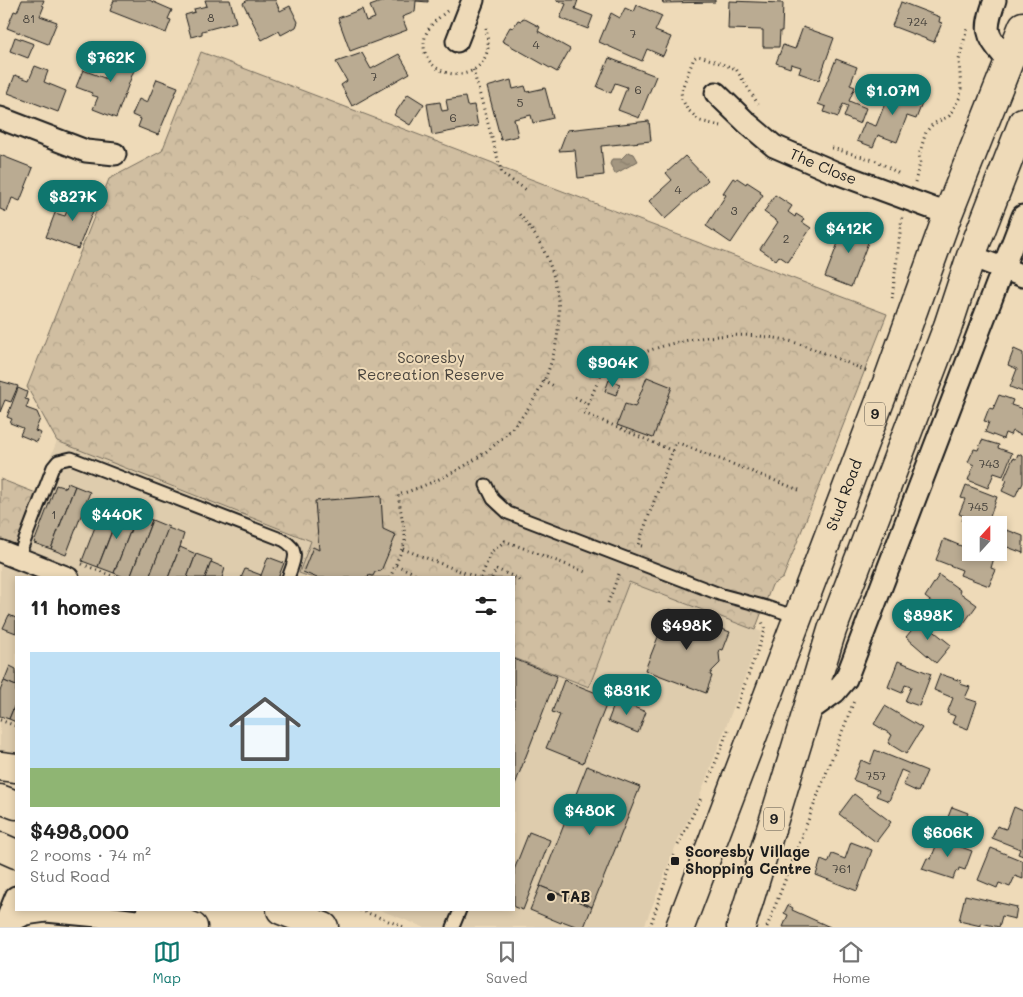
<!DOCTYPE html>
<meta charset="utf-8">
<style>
body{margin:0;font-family:Mali,sans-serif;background:#f6f6f6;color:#222;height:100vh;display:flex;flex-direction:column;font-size:19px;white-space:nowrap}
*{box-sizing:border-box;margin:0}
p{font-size:16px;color:#767676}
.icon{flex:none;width:28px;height:28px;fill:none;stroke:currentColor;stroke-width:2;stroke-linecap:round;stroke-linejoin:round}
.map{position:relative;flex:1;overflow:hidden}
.sheet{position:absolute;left:15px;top:576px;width:500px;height:335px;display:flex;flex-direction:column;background:#fff;border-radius:0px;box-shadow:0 2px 8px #0003}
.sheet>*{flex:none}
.needle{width:32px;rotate:21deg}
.controls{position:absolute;left:962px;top:516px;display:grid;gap:10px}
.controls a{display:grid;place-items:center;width:45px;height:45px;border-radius:0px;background:#fff;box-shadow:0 2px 8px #0003;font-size:25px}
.price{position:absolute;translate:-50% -42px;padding:0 11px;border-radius:18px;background:#0f766e;color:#fff;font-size:16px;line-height:32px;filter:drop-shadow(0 1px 2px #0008)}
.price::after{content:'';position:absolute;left:50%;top:30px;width:15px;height:11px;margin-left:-8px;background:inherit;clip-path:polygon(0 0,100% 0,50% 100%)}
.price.current{background:#222;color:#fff}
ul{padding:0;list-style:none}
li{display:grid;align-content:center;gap:10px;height:265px;padding:0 15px}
li span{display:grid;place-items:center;height:155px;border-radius:0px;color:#555}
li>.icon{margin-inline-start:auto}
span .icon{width:90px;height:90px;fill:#fffc;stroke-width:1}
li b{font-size:21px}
h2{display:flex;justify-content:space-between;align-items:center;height:60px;padding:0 15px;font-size:21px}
.tab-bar{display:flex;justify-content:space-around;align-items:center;height:70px;border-top:1px solid #e0e0e0;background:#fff;font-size:14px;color:#767676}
.tab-bar a{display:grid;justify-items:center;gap:2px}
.tab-bar .current{color:#0f766e}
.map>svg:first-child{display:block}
</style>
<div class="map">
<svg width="1023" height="927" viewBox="0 0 1023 927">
<defs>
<pattern id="park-crowns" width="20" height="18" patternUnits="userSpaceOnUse" patternTransform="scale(1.25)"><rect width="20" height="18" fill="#d0bea1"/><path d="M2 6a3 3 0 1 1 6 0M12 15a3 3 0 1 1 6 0" fill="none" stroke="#b2a38a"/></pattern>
<pattern id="water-ripples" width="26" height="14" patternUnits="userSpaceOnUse" patternTransform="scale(1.25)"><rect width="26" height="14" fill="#a39680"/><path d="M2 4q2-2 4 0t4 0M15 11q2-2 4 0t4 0" fill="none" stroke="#847a68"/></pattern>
</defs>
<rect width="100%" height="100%" fill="#eedab8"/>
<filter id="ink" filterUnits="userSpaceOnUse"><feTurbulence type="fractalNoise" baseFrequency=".02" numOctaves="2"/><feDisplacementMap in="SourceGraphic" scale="10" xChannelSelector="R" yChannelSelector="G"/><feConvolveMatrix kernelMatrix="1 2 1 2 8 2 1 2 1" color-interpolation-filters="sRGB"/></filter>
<g filter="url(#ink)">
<g fill="#deccad">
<polygon points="57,441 311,542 299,573 310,577 16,578 16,765 0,759 0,479 36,493"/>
<polygon points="629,582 762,632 697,803 680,835 644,927 423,927 380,910 514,910 514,658 589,687"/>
</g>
<g fill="url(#park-crowns)" stroke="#766d5e">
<polygon points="201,52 493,163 507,170 887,314 783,578 772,585 755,630 629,582 589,687 514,658 514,578 310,577 299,573 311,541 57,441 27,387 109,179 162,151"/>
<polygon points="0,479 36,493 12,556 0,550"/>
</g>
<polygon fill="url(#water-ripples)" stroke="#6d6558" points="628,152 634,154 638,161 615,174 610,164 612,159 621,159"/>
<g fill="#baab92" stroke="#1c1c1c">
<polygon points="22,0 44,0 42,5 44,6 40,16 57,22 48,44 7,28 14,11 17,12"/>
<polygon points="114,0 149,0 172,10 168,19 171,20 166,33 110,11"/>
<polygon points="205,0 230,0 236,22 202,31 202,34 191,37 185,15 195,12 194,9 207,6"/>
<polygon points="248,0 275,0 280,11 290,6 298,22 296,27 281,35 279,31 262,40 243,3"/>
<polygon points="386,0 428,0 428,2 416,1 415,12 402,17 407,30 350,51 338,18 362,9 366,21 375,18 370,6"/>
<polygon points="556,0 578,0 575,9 593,16 588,29 560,18 566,4"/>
<polygon points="662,0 715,0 715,2 663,3"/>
<polygon points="729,1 783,3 782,31 780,31 779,47 763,47 763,30 728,29"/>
<polygon points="901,2 940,17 939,22 942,23 934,42 892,26"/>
<polygon points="637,5 662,16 655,31 671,37 663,56 647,49 642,61 599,42 611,13 620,18 625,8 634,12"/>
<polygon points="523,18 540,27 538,31 570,49 557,72 502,41 510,27 513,28 518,20 521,21"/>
<polygon points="803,27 834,38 819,80 799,73 801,67 791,64 790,68 776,63 783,45 795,49"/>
<polygon points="15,37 34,44 28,58 10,51"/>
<polygon points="119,46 140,54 116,118 93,109 98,97 91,95 92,93 76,87 83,70 107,79"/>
<polygon points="362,53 371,69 399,54 410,73 352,106 341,85 347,81 336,62"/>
<polygon points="609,58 656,76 639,118 618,110 627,87 615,83 611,93 597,87"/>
<polygon points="836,59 857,67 850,85 855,87 849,101 866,108 860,124 844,117 848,106 843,104 838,117 824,112 826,107 818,104"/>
<polygon points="35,66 48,71 44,82 66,91 58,112 8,93 15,75 29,80"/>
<polygon points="157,79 178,87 158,135 138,127 141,119 132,115 139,99 147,103"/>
<polygon points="511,80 513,89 525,86 527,92 545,88 553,118 533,123 531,115 514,119 518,136 501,140 487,87"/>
<polygon points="893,83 925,96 916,119 907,116 897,142 878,135 873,147 857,141 865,122 876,126"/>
<polygon points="408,94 424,104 410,125 394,115"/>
<polygon points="465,97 467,106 474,105 478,126 432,135 427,104 440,102 442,111 448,110 446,100"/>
<polygon points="649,121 651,141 601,146 604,175 578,178 575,150 559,151 567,130"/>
<polygon points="0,155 33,168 20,201 12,198 7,212 0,209"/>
<polygon points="685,156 708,180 665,219 649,201 672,180 666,173"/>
<polygon points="733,178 736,180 737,178 746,184 747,182 761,191 760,193 763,195 731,243 706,226 726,195 723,193"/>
<polygon points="74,192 97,201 78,249 46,237 55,213 65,216"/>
<polygon points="775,195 792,206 788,212 795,217 796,214 804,219 802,222 811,228 788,262 779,256 776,260 760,249 778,222 764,212"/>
<polygon points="846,222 872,232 851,287 825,277"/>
<polygon points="1014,349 1023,353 1023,392 1010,387 1017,369 1008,365"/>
<polygon points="647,377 672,387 653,438 617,425 625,404 635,407"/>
<polygon points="609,380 620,384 616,395 605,391"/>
<polygon points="0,381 18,386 11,402 5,400 0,412"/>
<polygon points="18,388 27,392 25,399 29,400 26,408 37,412 40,419 35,431 41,433 37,442 20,435 23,428 10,423 12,419 7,417"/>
<polygon points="999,395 1013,400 1011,405 1023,409 1022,418 1023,418 1023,431 1021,435 1012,431 1010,435 1005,433 1003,439 985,432 989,422 984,421 989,408 993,409"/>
<polygon points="982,440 999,445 998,448 1012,453 1003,476 994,473 988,488 968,480 974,465 968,462 974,449 978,450"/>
<polygon points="1018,454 1023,456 1023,483 1021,487 1020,486 1015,497 1002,491 1007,480 1004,479 1013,458 1016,459"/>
<polygon points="68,483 75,486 51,549 34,543 56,485 66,488"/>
<polygon points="966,485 997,497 987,525 972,525 962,521 964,516 959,514 965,499 961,498"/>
<polygon points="75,486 90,492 66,555 51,549"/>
<polygon points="381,496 383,529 396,535 381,571 375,572 373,576 369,575 368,578 317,578 303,572 313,547 319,550 315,501"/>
<polygon points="103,506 119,512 98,567 82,561"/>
<polygon points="121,508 137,514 114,573 98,567"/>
<polygon points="137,514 152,520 130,578 126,578 114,573"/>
<polygon points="152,520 169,527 149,578 130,578"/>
<polygon points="168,528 184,534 180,547 168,578 149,578"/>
<polygon points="1007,530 1023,536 1023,553 1002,545"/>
<polygon points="944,539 971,550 971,552 985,552 994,558 991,568 996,570 989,586 960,575 962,570 936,560"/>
<polygon points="180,547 196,554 187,578 168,578"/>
<polygon points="196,554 212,560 205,578 187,578"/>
<polygon points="268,557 284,563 278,578 260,578"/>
<polygon points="211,562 225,568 222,578 205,578"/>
<polygon points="245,569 261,575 260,578 241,578"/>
<polygon points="939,575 960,590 959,592 977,605 961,627 941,612 942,610 925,597"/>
<polygon points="669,609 730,632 723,650 720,649 719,653 720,663 712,671 710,675 712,676 706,693 645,670"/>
<polygon points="9,615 16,618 16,633 3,628"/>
<polygon points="920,620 951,645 936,663 906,637"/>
<polygon points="514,659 557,676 514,787"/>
<polygon points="898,661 931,674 919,706 905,701 911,687 905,685 902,693 888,687"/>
<polygon points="10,666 16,669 16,686 4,681"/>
<polygon points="940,674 961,681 960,684 970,687 965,698 977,702 968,729 952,723 955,716 947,713 953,698 934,690"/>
<polygon points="564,680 609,698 583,763 546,748 560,715 552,712"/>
<polygon points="4,681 16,686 16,702 9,719 0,716 0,691"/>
<polygon points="616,700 646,712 638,733 608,721"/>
<polygon points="16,702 16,722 9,719"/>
<polygon points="885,706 922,728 906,754 888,743 892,735 874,724"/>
<polygon points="875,750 927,771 918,792 903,785 908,773 901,770 889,801 876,796 879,790 853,780 861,760 870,764"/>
<polygon points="587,766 640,787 592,907 540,886"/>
<polygon points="854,794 891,822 876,842 839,814"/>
<polygon points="952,807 968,813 962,828 946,822"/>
<polygon points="1014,807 1023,811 1023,856 1018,854 1020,849 992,838 997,826 1006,829"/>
<polygon points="529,832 550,840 523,910 514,907 514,870"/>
<polygon points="941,833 956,838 953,844 972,851 965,870 959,868 958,872 956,871 953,879 922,869 927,858 931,859"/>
<polygon points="851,842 872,850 857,891 816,875 821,860 828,863 832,854 845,859"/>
<polygon points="991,848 1023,861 1023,879 1015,876 1010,887 999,883 997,888 978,880"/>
<polygon points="540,886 592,907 584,927 578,927 562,921 561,923 530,910"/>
<polygon points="965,895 1017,907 1015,919 1002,916 999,927 981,923 981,926 959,921"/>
<polygon points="788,905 793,908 792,910 830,927 783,927 788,915 784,913"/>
</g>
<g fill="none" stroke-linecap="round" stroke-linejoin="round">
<defs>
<g id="service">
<polyline points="486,485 493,499 508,513 722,595 767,607 797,617"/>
<path d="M18,558L53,467L58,461L71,458L283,540C301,550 294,561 288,578"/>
<polyline points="453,927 460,910"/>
</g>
<g id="minor">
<path d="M995,0C982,35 988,35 1009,63"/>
<polyline points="457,41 473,0"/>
<path id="s1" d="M716,93L747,123L774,146L834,172L948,214"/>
<polyline points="0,118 86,151 115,154"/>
<polyline points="971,256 1023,276"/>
<polyline points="0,551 68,578"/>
<polyline points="807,712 835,692 846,679 1023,216"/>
<polyline points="4,927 13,920 25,914 46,911 98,916 174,926"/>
<polyline points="4,927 16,897"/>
</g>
<g id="primary">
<polyline points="0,766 16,768"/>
<polyline points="0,799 16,805"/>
<polyline points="0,847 16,854"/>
<polyline points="151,910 193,927"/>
<polyline points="281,910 324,927"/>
</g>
<g id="trunk">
<path id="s2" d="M680,927L888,380L948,214L1023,26"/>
<polyline points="741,927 832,630 948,326 971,256 1023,122"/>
</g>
</defs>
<use href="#service" stroke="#1c1c1c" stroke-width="15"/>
<use href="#minor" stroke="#1c1c1c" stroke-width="25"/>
<use href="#primary" stroke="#1c1c1c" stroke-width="31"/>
<use href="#trunk" stroke="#1c1c1c" stroke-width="31"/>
<g stroke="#1c1c1c" stroke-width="3" stroke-dasharray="1 4" stroke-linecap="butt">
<path d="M447,11C439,18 430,24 426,34C412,73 475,92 487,52C490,43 486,34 486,25"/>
<polyline points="473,70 502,174 528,191"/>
<polyline points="721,126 700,121 687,109 682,99 681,91 694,58 697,56 703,57 736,69 758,104"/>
<polyline points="832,148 877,161 898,173"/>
<polyline points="915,182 920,163 919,155 926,132 933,124 949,116 960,97 961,89 959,60 967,29"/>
<polyline points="892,298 902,217"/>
<polyline points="543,380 554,386"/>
<path d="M575,397L588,404L602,372C617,365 632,357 648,351C690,336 737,331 781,339C810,345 839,360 867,371"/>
<polyline points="588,404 584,413 673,451"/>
<polyline points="642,546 638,545 676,442 799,490"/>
<polyline points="403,549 478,578"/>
<polyline points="82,564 117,578"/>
<polyline points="396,565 425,578"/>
<path d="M390,578L405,542V535L398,495C431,484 465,469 492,447C566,386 584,286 518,213"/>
<polyline points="481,578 491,552 505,541 588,573"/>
<polyline points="492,578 496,569 517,578 520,582"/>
<polyline points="608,603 620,571"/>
<polyline points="736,708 765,630 762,621"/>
<polyline points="0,720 16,726"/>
<polyline points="708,782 728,730"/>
<polyline points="678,845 701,798"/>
<polyline points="360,910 404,927"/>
<polyline points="650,927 674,855"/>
<polyline points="767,927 854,701"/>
</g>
<use href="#service" stroke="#eedab8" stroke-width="11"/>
<use href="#minor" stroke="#eedab8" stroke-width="21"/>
<use href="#primary" stroke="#eedab8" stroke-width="28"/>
<use href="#trunk" stroke="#eedab8" stroke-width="28"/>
</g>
</g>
<g fill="#1c1c1c" stroke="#eedab8" stroke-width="2">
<rect x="670" y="856" width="10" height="10" rx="2.5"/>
<circle cx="551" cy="897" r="5"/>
</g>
<g text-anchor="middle" stroke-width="4" stroke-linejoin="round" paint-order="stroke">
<g font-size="12" fill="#44403a">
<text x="211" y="22">8</text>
<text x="29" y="23">81</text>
<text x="917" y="26">724</text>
<text x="633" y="38">7</text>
<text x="536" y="49">4</text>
<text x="374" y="81">7</text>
<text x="638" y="94">6</text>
<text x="520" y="107">5</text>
<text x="453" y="122">6</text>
<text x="678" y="194">4</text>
<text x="734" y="215">3</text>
<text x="786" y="243">2</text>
<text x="989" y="468">743</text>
<text x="978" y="511">745</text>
<text x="54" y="519">1</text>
<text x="876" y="780">757</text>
<text x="842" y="873">761</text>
</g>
<g fill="#eedab8" stroke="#5b554b" stroke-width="1">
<rect x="865" y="402.5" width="20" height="23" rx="4"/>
<rect x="764" y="807.5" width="20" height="23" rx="4"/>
</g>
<g font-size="14" font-weight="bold" fill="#1c1c1c">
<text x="875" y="419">9</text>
<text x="774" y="824">9</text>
</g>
<g font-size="15" fill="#1c1c1c" stroke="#eedab8">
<text dy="5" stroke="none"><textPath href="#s1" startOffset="132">The Close</textPath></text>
<text dy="5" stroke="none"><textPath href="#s2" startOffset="462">Stud Road</textPath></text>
</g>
<g font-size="15" fill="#49443d" stroke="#eedab8">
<text x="431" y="363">Scoresby<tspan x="431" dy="17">Recreation Reserve</tspan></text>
</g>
<g font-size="15" font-weight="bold" fill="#1c1c1c" stroke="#eedab8" text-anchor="start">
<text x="685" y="857">Scoresby Village<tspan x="685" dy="17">Shopping Centre</tspan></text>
<text x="561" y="902">TAB</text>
</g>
</g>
</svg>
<div class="controls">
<a><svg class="needle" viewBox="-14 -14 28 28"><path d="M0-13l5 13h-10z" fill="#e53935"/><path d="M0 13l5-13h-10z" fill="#767676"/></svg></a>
</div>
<b class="price" style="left:111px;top:83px">$762K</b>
<b class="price" style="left:893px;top:116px">$1.07M</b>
<b class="price" style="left:73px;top:222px">$827K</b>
<b class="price" style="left:849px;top:254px">$412K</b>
<b class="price" style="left:613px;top:388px">$904K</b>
<b class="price" style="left:117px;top:540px">$440K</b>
<b class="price" style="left:928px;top:641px">$898K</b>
<b class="price current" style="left:687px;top:651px">$498K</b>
<b class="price" style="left:627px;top:716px">$831K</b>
<b class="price" style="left:590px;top:836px">$480K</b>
<b class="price" style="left:948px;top:858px">$606K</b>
<section class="sheet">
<h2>11 homes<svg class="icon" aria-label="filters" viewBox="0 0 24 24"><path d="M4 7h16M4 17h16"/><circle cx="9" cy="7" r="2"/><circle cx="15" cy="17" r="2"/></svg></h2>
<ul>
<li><span style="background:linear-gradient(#bfe0f5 75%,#8fb573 0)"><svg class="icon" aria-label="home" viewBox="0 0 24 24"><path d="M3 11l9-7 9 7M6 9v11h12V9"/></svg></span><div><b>$498,000</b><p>2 rooms · 74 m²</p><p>Stud Road</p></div></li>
</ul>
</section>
</div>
<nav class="tab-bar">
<a class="current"><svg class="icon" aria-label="map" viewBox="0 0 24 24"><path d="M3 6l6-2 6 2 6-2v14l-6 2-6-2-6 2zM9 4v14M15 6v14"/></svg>Map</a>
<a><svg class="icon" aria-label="saved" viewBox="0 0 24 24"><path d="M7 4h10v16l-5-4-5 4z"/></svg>Saved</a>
<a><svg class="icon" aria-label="home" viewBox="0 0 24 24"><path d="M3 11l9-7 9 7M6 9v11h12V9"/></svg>Home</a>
</nav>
